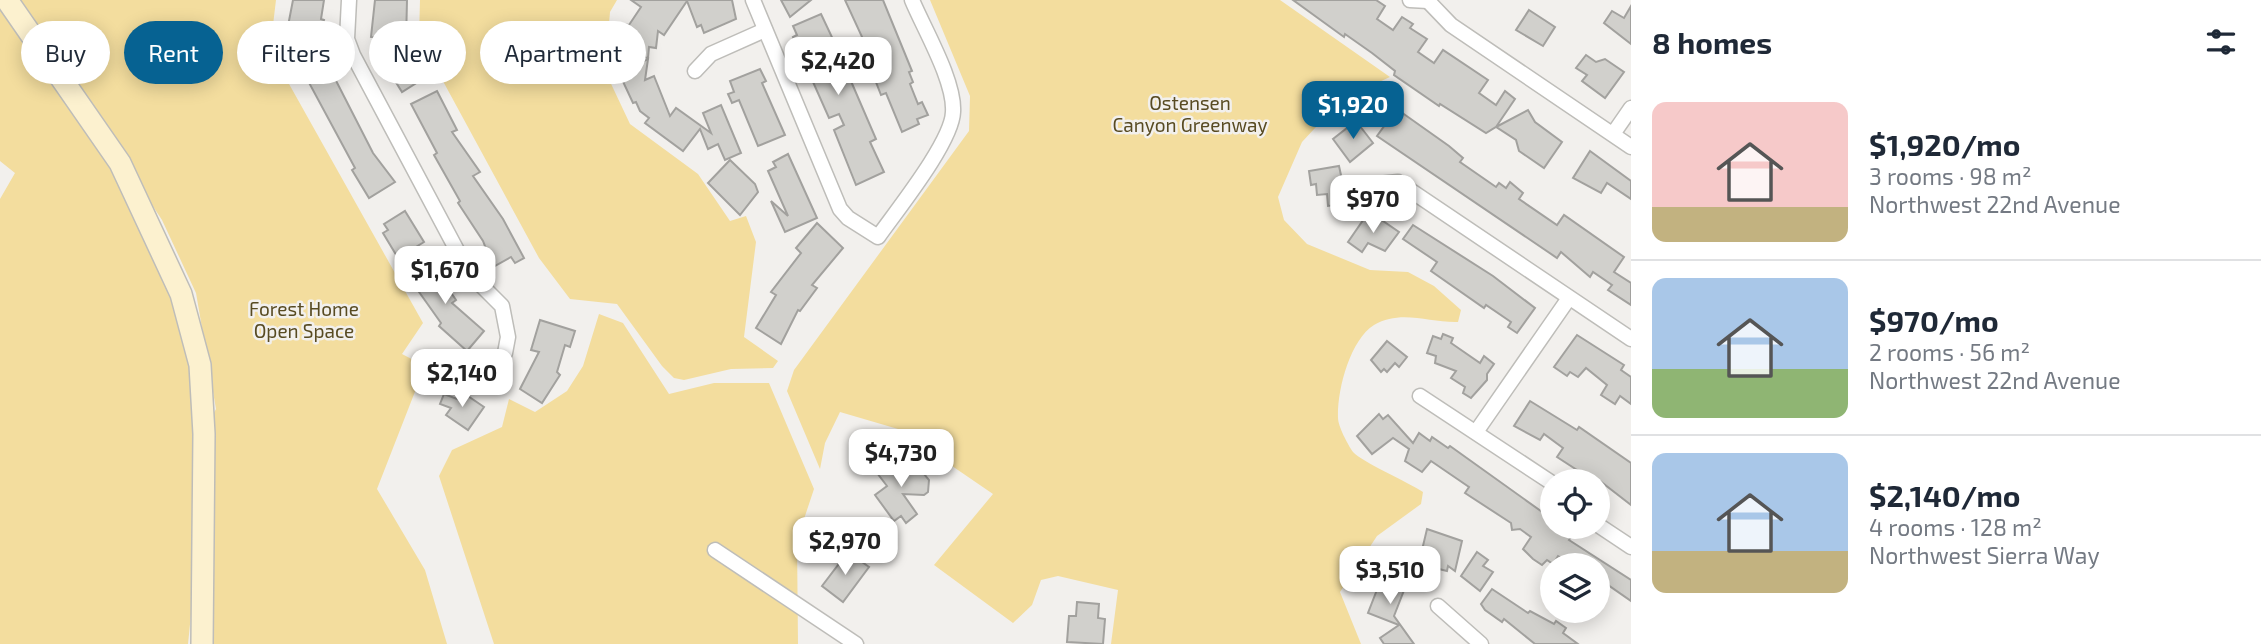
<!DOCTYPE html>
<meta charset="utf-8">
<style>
body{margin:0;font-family:"Exo 2",sans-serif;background:#f2f2f3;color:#1f2937;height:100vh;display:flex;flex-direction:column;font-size:26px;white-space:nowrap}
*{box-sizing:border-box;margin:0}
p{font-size:23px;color:#747a83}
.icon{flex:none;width:38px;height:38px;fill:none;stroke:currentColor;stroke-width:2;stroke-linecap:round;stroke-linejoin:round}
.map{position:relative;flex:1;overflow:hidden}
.panel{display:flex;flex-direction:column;background:#fff;width:630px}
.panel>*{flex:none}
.guide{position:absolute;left:21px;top:21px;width:665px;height:63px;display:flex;gap:14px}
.buttons{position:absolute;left:1540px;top:469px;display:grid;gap:14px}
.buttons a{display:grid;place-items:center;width:70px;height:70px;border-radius:50%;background:#fff;box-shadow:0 4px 18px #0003;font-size:35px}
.price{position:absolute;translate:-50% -60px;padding:0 16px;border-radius:14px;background:#fff;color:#222;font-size:23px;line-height:46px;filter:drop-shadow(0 2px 4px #0008)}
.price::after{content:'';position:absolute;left:50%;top:42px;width:21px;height:16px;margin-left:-10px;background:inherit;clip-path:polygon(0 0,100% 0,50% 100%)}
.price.current{background:#066292;color:#fff}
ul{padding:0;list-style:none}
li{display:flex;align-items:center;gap:21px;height:175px;padding:0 21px}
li+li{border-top:2px solid #e0e1e3}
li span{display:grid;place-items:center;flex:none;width:196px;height:140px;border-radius:14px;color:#555}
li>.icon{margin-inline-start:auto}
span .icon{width:84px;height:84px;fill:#fffc;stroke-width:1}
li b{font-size:30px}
h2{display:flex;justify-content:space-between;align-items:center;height:84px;padding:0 21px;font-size:30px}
.chip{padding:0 24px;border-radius:32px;background:#fff;box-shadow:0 4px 18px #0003;font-size:24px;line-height:63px}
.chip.current{background:#066292;color:#fff}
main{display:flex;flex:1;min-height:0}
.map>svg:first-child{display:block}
</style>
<main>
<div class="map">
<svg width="1631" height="644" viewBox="0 0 1631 644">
<rect width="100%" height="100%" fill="#f2f0ed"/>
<g fill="#f3dd9e">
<polygon points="16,0 276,0 270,50 423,323 402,354 425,366 377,489 425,570 447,644 208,644 207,425 216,409 196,293 162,220"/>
<polygon points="420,0 617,0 610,12 605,71 630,124 698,174 730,221 746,216 756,242 744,337 778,361 773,368 731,369 684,380 674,378 662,366 617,304 570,299 539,258 419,37"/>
<path d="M930,0H1280L1390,77L1342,99L1302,142L1278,197L1284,220L1307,244L1370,270L1408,272L1434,286L1461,310L1458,322C1430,323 1401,309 1374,325C1350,340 1337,390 1338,418C1338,426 1348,445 1353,452C1362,462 1408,482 1423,492L1421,504L1377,536L1340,592L1361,644H1111L1118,590L1058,576L1041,580L1032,605L1013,623L934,565L993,494L898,429L840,412L825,443L820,469L787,391L794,370L969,131L970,96Z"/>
<polygon points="0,3 112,166 154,252 196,365 199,535 188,644 0,644 0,199 15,173 0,161"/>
<polygon points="599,314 623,323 669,394 714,383 769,383 814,489 797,540 798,644 494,644 439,476 452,450 502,427 509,399 535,412 567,391 583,366"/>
</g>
<g fill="#d1d0cc" stroke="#a2a19e" stroke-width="2">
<polygon points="293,0 324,0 321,19 324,20 314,57 283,52"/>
<polygon points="375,0 407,0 406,42 371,37"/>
<polygon points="631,0 732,0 736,19 704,33 701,25 697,27 687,1 664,35 658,31 656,48 649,47 648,58 619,53 623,24 629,25 641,7"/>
<polygon points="781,0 811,0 790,17"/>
<polygon points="845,0 883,0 912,71 909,72 913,82 910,84 918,104 922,102 928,115 917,119 919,124 902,132 886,93 881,95 874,77 878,75 870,56 866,57 859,40 863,39"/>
<polygon points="1293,0 1376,0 1385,6 1377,19 1393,30 1402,17 1413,24 1410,28 1427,39 1418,52 1434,63 1443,50 1488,80 1479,93 1496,105 1505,91 1515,99 1496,127 1528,110 1535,122 1562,142 1544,168 1519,151 1516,140 1496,127 1486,133 1440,104 1439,106 1394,75 1395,71 1372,53 1345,34 1344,37"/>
<polygon points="1631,6 1631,44 1604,23 1612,11 1624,18"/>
<polygon points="1529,10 1555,27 1543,46 1516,30"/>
<polygon points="821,14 837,48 839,47 844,55 847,63 844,65 876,139 870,142 884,172 856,185 834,130 844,125 839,114 829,118 793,37 797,35 793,26"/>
<polygon points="407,48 429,75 402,92 384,63"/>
<polygon points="1586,55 1596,62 1605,59 1624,72 1605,98 1582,81 1587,75 1576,68"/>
<polygon points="648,59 645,80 654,76 670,116 676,108 711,133 703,113 721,105 741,153 725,160 718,144 708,149 700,129 683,151 645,123 649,118 640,111 636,102 633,103 619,73"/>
<polygon points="329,67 373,153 395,182 369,198 352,170 355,168 307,79"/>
<polygon points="760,69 766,81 762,83 785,135 758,146 739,100 732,103 728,94 734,92 730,81"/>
<polygon points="437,91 457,130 452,132 480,172 473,176 503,219 524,258 515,263 511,257 493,267 483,241 458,203 460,201 434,155 437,153 411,104"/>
<polygon points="1401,112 1449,146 1463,158 1460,162 1496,187 1499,183 1506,188 1510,182 1523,193 1519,199 1557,225 1564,215 1624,257 1614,272 1631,283 1631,305 1608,290 1612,285 1593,272 1590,277 1561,252 1557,258 1377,136 1393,114 1397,117"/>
<polygon points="1356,121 1373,143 1350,162 1333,139"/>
<polygon points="1590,151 1631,181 1631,199 1607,183 1601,193 1573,178"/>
<polygon points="788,154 817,218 785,232 771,201 788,216 768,171 776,167 773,162"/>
<polygon points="730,160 755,184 758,192 740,215 708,183"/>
<polygon points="1339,166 1346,198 1343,198 1344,204 1328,206 1327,194 1317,195 1316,184 1311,185 1309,171"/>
<polygon points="405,211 424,242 398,258 383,233 388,230 384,224"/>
<polygon points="1366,216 1377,224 1380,219 1399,232 1385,251 1368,243 1362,252 1348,242"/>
<polygon points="817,223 843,248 812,285 817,288 800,311 798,310 781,344 756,328 776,295 771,292 801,253 796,248"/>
<polygon points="1413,225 1493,276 1535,308 1517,333 1508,327 1511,322 1486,305 1484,308 1431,271 1437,262 1403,239"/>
<polygon points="428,259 456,300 452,303 484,331 467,351 439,326 441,323 407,275"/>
<polygon points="540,320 575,331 570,347 565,345 557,372 560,375 542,403 520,389 539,352 531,350"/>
<polygon points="1443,334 1453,338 1451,343 1480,363 1484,356 1494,364 1487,374 1487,380 1471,398 1463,393 1465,387 1451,378 1456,371 1435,363 1436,356 1427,353 1433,336 1441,339"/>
<polygon points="1577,335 1624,365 1621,370 1631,377 1631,404 1620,396 1615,404 1601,395 1607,385 1586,368 1578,377 1570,372 1567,376 1554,367"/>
<polygon points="1387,341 1407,357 1399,367 1395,363 1387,372 1384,369 1381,372 1371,360"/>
<polygon points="462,392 484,407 468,430 446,415 451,408 440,404 444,394 457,399"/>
<polygon points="1530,401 1577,430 1579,427 1631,463 1631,505 1600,481 1594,481 1557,457 1563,448 1544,434 1540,440 1514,426"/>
<polygon points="1379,414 1383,419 1388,415 1413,443 1419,433 1430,441 1432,437 1448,448 1450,446 1552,519 1552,527 1564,527 1561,530 1571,537 1569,540 1631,580 1631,601 1605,583 1598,593 1598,565 1573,565 1558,556 1553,564 1547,560 1542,565 1533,559 1523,549 1531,537 1520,529 1512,530 1511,523 1465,493 1469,487 1431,461 1422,472 1405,461 1409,449 1393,438 1372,454 1357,436"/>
<polygon points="896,460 905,472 916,464 929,480 928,492 924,495 903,494 917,514 906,523 901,516 894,521 875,495 887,486 874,469 886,461 890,465"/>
<polygon points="1427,529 1462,541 1455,571 1448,566 1447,571 1427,566 1429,560 1422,559 1422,550"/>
<polygon points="848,552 869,567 843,602 822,586"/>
<polygon points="1477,552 1488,560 1483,566 1493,572 1480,591 1461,576"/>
<polygon points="1381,569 1408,580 1394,616 1414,644 1384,644 1380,638 1399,625 1368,613 1380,582 1376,581"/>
<polygon points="1492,589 1528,613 1530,611 1554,624 1556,621 1566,628 1563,633 1578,644 1535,644 1504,619 1502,622 1485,610 1481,604"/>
<polygon points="1077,602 1099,604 1098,618 1105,619 1103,644 1067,642 1069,616 1076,616"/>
</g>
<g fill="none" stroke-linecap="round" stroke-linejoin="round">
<defs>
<g id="street">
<polyline points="349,0 347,39 353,55 469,273 502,306 508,337 505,353 493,375"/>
<path d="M753,0L840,209L848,218L878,237C897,210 952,142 953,112C955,81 924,29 912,0"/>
<polyline points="1410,0 1428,1"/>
<polyline points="1427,0 1451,25 1631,147"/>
<polyline points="695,71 711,54 765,30"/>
<polyline points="1613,134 1631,108"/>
<polyline points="1379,184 1398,182 1631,339"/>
<polyline points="1420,396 1552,483"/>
<polyline points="1476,432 1569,298"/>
<polyline points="1598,525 1631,547"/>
<polyline points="715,550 856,644"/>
<polyline points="1438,606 1481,644"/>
</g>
<polyline id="secondary" points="7,0 120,163 181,294 200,365 204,434 202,644"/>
</defs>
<use href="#street" stroke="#bebdb9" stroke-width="17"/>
<use href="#secondary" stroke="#bebdb9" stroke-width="24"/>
<use href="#street" stroke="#fff" stroke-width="14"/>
<use href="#secondary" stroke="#fcf1cf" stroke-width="21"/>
</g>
<g text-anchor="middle" stroke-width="5" stroke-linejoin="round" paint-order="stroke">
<g font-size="19" fill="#584b22" stroke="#f2f0ed">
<text x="1190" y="110">Ostensen<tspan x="1190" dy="22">Canyon Greenway</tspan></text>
<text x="304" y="316">Forest Home<tspan x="304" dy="22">Open Space</tspan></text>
</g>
</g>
</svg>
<div class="buttons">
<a><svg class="icon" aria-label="locate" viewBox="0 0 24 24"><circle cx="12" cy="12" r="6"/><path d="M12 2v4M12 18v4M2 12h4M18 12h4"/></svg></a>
<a><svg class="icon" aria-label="layers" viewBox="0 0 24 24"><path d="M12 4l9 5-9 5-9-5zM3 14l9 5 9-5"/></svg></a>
</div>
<b class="price" style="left:838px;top:97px">$2,420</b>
<b class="price current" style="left:1353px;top:141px">$1,920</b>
<b class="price" style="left:1373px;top:235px">$970</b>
<b class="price" style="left:445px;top:306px">$1,670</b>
<b class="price" style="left:462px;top:409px">$2,140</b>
<b class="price" style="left:901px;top:489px">$4,730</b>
<b class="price" style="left:845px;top:577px">$2,970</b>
<b class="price" style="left:1390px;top:606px">$3,510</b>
<div class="guide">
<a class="chip">Buy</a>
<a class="chip current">Rent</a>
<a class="chip">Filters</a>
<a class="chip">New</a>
<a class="chip">Apartment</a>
</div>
</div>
<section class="panel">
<h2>8 homes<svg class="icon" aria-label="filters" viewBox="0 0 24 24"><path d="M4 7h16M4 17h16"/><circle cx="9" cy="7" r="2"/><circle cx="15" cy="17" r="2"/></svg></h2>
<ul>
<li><span style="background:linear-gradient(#f6c9c9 75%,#c2b280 0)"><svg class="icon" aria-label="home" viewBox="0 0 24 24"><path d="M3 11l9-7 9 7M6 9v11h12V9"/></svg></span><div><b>$1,920/mo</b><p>3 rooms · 98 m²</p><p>Northwest 22nd Avenue</p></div></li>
<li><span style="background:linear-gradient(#a9c7e8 65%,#8fb573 0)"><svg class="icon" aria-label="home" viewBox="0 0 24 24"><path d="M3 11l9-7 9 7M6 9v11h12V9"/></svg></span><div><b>$970/mo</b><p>2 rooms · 56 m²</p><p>Northwest 22nd Avenue</p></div></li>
<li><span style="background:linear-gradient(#a9c7e8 70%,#c2b280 0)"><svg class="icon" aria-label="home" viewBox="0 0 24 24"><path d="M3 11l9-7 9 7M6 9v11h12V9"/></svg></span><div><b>$2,140/mo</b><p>4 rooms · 128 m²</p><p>Northwest Sierra Way</p></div></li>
</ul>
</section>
</main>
